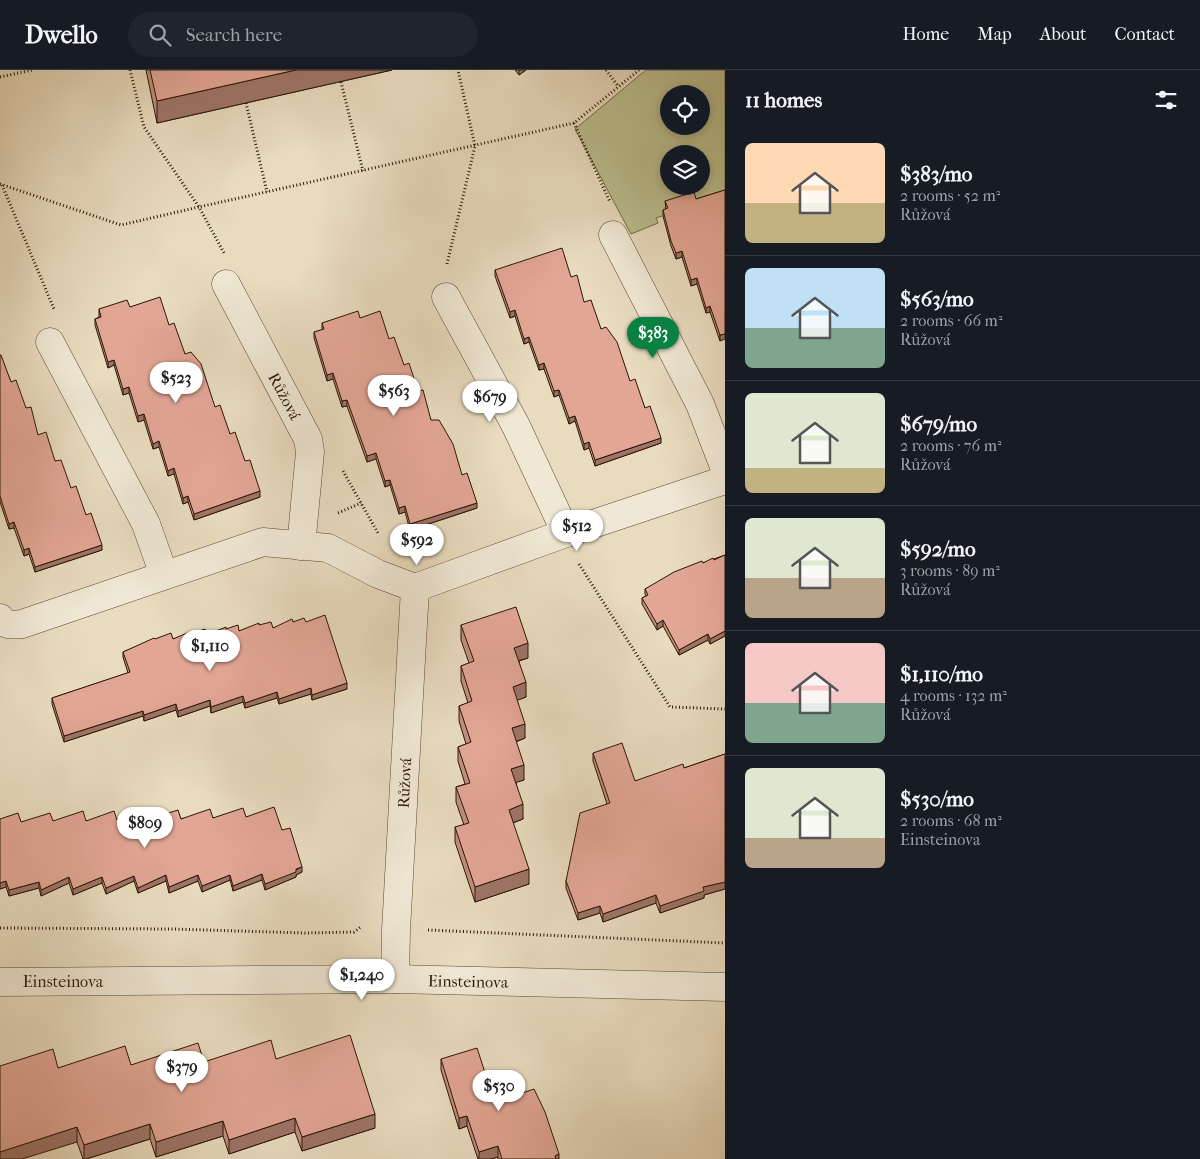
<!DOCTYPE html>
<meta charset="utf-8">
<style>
body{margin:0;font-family:"IM FELL French Canon",serif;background:#20242c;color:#f1f3f6;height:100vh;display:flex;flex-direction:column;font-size:19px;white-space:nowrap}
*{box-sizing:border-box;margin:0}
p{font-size:16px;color:#9ea1a6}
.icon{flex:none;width:28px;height:28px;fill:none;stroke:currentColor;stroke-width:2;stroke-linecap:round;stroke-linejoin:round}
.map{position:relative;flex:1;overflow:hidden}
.details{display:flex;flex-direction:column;background:#171b24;width:475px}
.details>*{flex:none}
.controls{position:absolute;left:660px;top:15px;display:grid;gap:10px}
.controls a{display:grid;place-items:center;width:50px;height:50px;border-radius:50%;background:#171b24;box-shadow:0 2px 8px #0003;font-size:25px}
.price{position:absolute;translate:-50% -42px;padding:0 11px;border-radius:18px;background:#fff;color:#222;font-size:16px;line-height:32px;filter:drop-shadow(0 1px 2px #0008)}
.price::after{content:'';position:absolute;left:50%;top:30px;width:15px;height:11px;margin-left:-8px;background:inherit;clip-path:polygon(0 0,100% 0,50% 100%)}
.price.current{background:#0b8043;color:#fff}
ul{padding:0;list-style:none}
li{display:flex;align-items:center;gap:15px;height:125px;padding:0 20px}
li+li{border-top:1px solid #363941}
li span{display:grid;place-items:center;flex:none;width:140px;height:100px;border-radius:8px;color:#555}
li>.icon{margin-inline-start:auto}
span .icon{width:60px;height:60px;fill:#fffc;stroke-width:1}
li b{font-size:21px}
h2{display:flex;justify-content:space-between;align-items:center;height:60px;padding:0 20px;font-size:21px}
header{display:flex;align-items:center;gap:30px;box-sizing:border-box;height:70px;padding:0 25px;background:#171b24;border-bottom:1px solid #363941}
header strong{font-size:24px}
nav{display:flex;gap:28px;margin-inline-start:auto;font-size:18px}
.search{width:350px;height:45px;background:#20242c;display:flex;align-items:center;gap:12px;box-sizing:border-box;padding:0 18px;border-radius:28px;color:#9ea1a6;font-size:19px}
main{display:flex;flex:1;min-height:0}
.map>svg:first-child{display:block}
</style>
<header>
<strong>Dwello</strong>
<div class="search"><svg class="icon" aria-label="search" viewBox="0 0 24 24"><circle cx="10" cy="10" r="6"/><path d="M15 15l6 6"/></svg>Search here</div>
<nav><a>Home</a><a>Map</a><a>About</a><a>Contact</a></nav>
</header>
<main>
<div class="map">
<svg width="725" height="1089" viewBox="0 0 725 1089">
<rect width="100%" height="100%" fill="#e8dbbe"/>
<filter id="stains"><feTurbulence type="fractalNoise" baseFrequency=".004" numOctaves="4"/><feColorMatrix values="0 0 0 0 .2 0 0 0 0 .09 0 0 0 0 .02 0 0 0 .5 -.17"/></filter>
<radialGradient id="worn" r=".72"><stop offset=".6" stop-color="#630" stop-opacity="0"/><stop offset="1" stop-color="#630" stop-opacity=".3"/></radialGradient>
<path fill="#bbbe8e" stroke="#736a49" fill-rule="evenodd" d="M646,0H725V125L665,137L668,144L656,148L658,153L631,164L575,59ZM669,24H701V56H669ZM669,84H701V116H669Z"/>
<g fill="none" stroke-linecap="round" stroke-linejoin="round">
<defs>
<g id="minor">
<polyline points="613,165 700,334 725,399"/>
<polyline points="226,214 308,369 310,382 301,476"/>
<polyline points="446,227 516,356 566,463"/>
<polyline points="50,272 146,454 164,505"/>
<polyline points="415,518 566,463 725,410"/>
<path d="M0,548C5,556 14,555 22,554L263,472L328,478L378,504L415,518L396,860L395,909"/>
<polyline points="0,912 395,909 725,917"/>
</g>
</defs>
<use href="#minor" stroke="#5a4732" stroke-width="29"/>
<g stroke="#2b1604" stroke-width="3" stroke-dasharray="1 2.5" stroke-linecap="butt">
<polyline points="130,0 144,57 199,137 574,53 639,0"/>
<polyline points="606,0 618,16"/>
<polyline points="0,7 32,0"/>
<polyline points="341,12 363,101"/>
<polyline points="246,33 267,122"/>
<polyline points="574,53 610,132"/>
<polyline points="0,114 121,155 199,137 224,183"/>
<polyline points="2,115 54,239"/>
<polyline points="447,194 475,76 458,0"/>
<polyline points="343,401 379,465"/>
<polyline points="338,443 361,433"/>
<polyline points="579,494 670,637 725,639"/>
<polyline points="0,858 172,859 305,863 354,862 362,856"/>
<polyline points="428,860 725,873"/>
</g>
<use href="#minor" stroke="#f0e8d5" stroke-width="28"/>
</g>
<g fill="#c28f80" stroke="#2b1604">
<polygon points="146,0 392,0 157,53"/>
<polygon points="515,0 526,0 519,5"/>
<polygon points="725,120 720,271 710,242 706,243 697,214 691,216 682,187 676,189 671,176 663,146 663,140 666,139 665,131 696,129"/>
<polygon points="495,200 571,207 584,232 601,259 645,338 661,373 595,396 589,378 584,380 575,351 569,354 559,325 554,327 544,299 539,300 529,272 524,274 515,246 510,248 495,206"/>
<polygon points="130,237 169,255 245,391 260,427 194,450 188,432 183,434 174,404 168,406 159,377 153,379 144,350 138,352 129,323 123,325 114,295 108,298 95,255 95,249 99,247 99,239"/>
<polygon points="360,248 389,269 418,321 431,350 462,405 477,438 410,460 405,442 399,444 390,415 385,417 376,389 367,392 347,336 342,337 333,309 327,311 314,268 314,262 322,260 322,253"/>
<polygon points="0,285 11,312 26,338 38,365 55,391 71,418 86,445 102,480 35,502 29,484 24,486 14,458 9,459 0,432"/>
<polygon points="725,485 725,566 710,574 708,570 679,585 663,556 657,560 642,534 642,528 646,526 645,524 645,519 703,493"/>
<polygon points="293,552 306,552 347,619 312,630 311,624 279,634 277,628 245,638 243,632 211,643 210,636 178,647 176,640 144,651 143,646 64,672 52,634 52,628 128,603 123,587 123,582 155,569 173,569 193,563 206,565 226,559 239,561 259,555 273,558"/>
<polygon points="461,555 528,588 519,591 526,627 517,630 525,668 516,672 524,710 516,712 523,749 513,753 529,814 475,832 455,772 455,757 464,755 456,732 456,717 465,714 458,691 458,677 466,674 459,651 459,636 468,633 461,611 461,596 469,593 461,570"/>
<polygon points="593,683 635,711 684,698 725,684 725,819 704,825 704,828 660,843 656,833 603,852 600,843 578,850 566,818 566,811 607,734 593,691"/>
<polygon points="246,747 282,760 302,802 296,805 296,807 265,820 262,810 233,821 230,810 202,822 198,811 169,823 166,811 138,823 134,811 106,824 102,813 73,825 69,813 41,826 39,818 9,826 6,817 0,819 21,752"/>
<polygon points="276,989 375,1058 302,1081 295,1062 229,1084 223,1066 156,1087 150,1069 86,1089 83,1089 77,1072 58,998"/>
<polygon points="441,989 508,1028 559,1089 498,1089 498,1087 491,1089 478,1089 467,1056 459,1059 441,1000"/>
</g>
<g fill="#9e7468" stroke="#2b1604">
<polygon points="296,0 392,0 157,53 157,31"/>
<polygon points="519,0 526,0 519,5"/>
<polygon points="682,181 682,187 676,189 676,183"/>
<polygon points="697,208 697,214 691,216 691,210"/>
<polygon points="710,236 710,242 706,243 706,238"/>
<polygon points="515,240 515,246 510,248 510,242"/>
<polygon points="725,264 725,269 720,271 720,265"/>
<polygon points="529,267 529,272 524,274 524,269"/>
<polygon points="114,290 114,295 108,298 108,292"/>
<polygon points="544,293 544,299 539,300 539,295"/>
<polygon points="333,303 333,309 327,311 327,305"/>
<polygon points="129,317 129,323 123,325 123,319"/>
<polygon points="559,320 559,325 554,327 554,321"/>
<polygon points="347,330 347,336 342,337 342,331"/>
<polygon points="144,344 144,350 138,352 138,346"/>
<polygon points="575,346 575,351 569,354 569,348"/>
<polygon points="661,368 661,373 595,396 595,390"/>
<polygon points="159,371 159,377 153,379 153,374"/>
<polygon points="589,372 589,378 584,380 584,374"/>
<polygon points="376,383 376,389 367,392 367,386"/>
<polygon points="174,398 174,404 168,406 168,401"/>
<polygon points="390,410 390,415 385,417 385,411"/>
<polygon points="260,421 260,427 194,450 194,444"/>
<polygon points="188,426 188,432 183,434 183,428"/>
<polygon points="477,433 477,438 410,460 410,454"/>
<polygon points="405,436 405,442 399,444 399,438"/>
<polygon points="14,452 14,458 9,459 9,454"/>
<polygon points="102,475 102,480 35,502 35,497"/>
<polygon points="29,478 29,484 24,486 24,480"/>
<polygon points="663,550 663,556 657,560 657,554"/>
<polygon points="725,561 725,566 710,574 710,569"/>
<polygon points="708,564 708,570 679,585 679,580"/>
<polygon points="528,573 528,588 514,592 514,578"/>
<polygon points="526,612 526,627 513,632 513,617"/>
<polygon points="347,613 347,619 312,630 312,625"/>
<polygon points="311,618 311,624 279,634 279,629"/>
<polygon points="277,622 277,628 245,638 245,633"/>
<polygon points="243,626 243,632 211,643 211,637"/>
<polygon points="210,630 210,636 178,647 178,641"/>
<polygon points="176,634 176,640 144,651 144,645"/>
<polygon points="143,641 143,646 64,672 64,666"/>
<polygon points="525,654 525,668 512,673 512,658"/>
<polygon points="524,695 524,710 511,714 511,699"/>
<polygon points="523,734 523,749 509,754 509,740"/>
<polygon points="302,797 302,802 296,805 296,807 265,820 265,814"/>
<polygon points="529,799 529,814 475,832 475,817"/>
<polygon points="262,804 262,810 233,821 233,816"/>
<polygon points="166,805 166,811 138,823 138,818"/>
<polygon points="198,805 198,811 169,823 169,817"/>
<polygon points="230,805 230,810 202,822 202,816"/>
<polygon points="134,806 134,811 106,824 106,818"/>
<polygon points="69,807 69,813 41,826 41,820"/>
<polygon points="102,807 102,813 73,825 73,819"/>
<polygon points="6,811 6,817 0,819 0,813"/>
<polygon points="39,812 39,818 9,826 9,820"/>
<polygon points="725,812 725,819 704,825 704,828 660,843 660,836 703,817"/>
<polygon points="656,825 656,833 603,852 603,844"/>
<polygon points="600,836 600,843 578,850 578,843"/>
<polygon points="375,1044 375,1058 302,1081 302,1067"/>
<polygon points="467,1046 467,1056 459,1059 459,1048"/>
<polygon points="295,1048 295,1062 229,1084 229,1070"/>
<polygon points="223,1051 223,1066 156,1087 156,1072"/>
<polygon points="150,1054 150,1069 86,1089 84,1089 84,1075"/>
<polygon points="77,1057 77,1072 22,1089 0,1089 0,1082"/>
<polygon points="498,1076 498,1087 491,1089 479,1089 479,1082"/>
<polygon points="559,1084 559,1089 555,1089 555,1086"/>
</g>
<g fill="#e2a695" stroke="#2b1604">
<polygon points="150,0 296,0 157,31"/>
<polygon points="725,120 725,264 720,265 710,236 706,238 697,208 691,210 682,181 676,183 671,171 663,140 668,138 665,131 694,122 696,129"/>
<polygon points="562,178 571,207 577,205 584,232 591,230 601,259 606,257 617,272 630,311 635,309 645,338 650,336 661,368 595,390 589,372 584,374 575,346 569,348 559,320 554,321 544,293 539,295 529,267 524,269 515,240 510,242 495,200"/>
<polygon points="160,227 169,255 174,253 185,284 191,282 201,294 215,337 220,335 230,364 235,362 245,391 250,390 260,421 194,444 188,426 183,428 174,398 168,401 159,371 153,374 144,344 138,346 129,317 123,319 114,290 108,292 95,249 101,247 99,239 127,230 130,237"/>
<polygon points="358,241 360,248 380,241 389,269 394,267 404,295 409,293 418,321 423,320 431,350 439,350 453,374 462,405 467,403 477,433 410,454 405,436 399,438 390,410 385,411 376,383 367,386 347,330 342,331 333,303 327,305 314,262 324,259 322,253"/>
<polygon points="0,285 1,285 11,312 16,310 26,338 31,337 38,365 46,362 55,391 61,390 71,418 76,416 86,445 91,443 102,475 35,497 29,478 24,480 14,452 9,454 0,426"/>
<polygon points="725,485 725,561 710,569 708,564 679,580 663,550 657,554 642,528 648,525 645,519 674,502 702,491 703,493 713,488 714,490"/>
<polygon points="516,537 528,573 514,578 526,612 513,617 525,654 512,658 524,695 511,699 523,734 509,740 529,799 475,817 455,757 469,753 456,717 470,713 458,677 471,672 459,636 472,631 461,596 474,591 461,555"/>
<polygon points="325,545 347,613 312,625 311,618 279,629 277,622 245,633 243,626 211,637 210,630 178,641 176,634 144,645 143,641 64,666 52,628 130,602 123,582 154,568 155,569 171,563 173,569 192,561 193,563 205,559 206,565 226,557 226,559 238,555 239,561 259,553 259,555 271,552 273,558 292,549 293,552 304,548 306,552"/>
<polygon points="622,673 635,711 683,694 684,698 725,684 725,812 703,817 704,821 660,836 656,825 603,844 600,836 578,843 566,811 580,743 610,733 593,683"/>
<polygon points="274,737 282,760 290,758 302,797 296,799 296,802 265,814 262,804 233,816 230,805 202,816 198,805 169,817 166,805 138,818 134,806 106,818 102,807 73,819 69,807 41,820 39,812 9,820 6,811 0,813 0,749 18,743 21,752 50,743 53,751 83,741 86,751 114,741 117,750 146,740 149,749 178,740 181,749 210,739 213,748 243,738 246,747"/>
<polygon points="350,965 375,1044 302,1067 295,1048 229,1070 223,1051 156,1072 150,1054 84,1075 77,1057 0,1082 0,996 53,979 58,998 125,976 131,995 198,973 204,992 271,970 276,989"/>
<polygon points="477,978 490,1018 503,1013 508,1028 534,1019 545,1042 559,1084 555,1086 556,1089 502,1089 498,1076 479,1082 467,1046 459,1048 441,989"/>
</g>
<g text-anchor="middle" stroke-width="4" stroke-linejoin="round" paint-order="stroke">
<g font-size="16" fill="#2b1604" stroke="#f0e8d5">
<text transform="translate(285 326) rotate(62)" y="6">Růžová</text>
<text transform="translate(404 713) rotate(-87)" y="6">Růžová</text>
<text x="63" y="917">Einsteinova</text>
<text transform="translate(468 911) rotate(1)" y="6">Einsteinova</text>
</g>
</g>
<rect width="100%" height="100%" filter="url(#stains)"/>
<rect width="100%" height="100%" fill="url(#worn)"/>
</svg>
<div class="controls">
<a><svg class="icon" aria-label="locate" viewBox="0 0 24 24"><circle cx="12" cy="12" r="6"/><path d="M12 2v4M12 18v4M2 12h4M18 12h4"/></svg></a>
<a><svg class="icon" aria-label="layers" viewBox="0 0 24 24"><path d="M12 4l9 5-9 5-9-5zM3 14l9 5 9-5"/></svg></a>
</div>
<b class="price current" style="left:653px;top:289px">$383</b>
<b class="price" style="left:176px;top:334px">$523</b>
<b class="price" style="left:394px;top:347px">$563</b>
<b class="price" style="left:490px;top:353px">$679</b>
<b class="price" style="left:577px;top:482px">$512</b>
<b class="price" style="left:417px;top:496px">$592</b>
<b class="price" style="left:210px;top:602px">$1,110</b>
<b class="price" style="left:145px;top:779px">$809</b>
<b class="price" style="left:362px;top:931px">$1,240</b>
<b class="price" style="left:182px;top:1023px">$379</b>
<b class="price" style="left:499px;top:1042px">$530</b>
</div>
<section class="details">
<h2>11 homes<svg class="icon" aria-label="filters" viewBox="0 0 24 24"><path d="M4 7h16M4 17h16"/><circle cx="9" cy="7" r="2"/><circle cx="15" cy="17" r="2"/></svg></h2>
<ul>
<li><span style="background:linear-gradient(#ffd9b3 60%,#c2b280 0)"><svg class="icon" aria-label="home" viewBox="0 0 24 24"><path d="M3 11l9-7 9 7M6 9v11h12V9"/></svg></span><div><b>$383/mo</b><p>2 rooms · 52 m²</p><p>Růžová</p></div></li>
<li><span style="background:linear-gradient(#bfe0f5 60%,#7fa58c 0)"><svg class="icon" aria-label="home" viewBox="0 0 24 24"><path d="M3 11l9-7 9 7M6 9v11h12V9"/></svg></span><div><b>$563/mo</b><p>2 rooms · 66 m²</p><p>Růžová</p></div></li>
<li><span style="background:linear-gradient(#dfe7d0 75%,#c2b280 0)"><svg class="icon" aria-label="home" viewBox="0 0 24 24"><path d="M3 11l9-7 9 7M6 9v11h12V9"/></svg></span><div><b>$679/mo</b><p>2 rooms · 76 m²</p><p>Růžová</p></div></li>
<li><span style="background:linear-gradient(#dfe7d0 60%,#b9a48a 0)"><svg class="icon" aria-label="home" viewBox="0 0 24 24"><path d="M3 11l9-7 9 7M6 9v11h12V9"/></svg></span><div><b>$592/mo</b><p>3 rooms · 89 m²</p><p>Růžová</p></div></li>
<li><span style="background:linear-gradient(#f6c9c9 60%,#7fa58c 0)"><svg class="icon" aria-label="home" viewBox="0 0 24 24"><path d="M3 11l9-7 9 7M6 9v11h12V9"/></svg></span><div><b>$1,110/mo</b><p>4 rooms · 132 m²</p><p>Růžová</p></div></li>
<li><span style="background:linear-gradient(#dfe7d0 70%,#b9a48a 0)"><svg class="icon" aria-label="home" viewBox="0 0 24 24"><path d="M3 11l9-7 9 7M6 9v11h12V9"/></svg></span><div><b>$530/mo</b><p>2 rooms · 68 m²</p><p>Einsteinova</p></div></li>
</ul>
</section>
</main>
